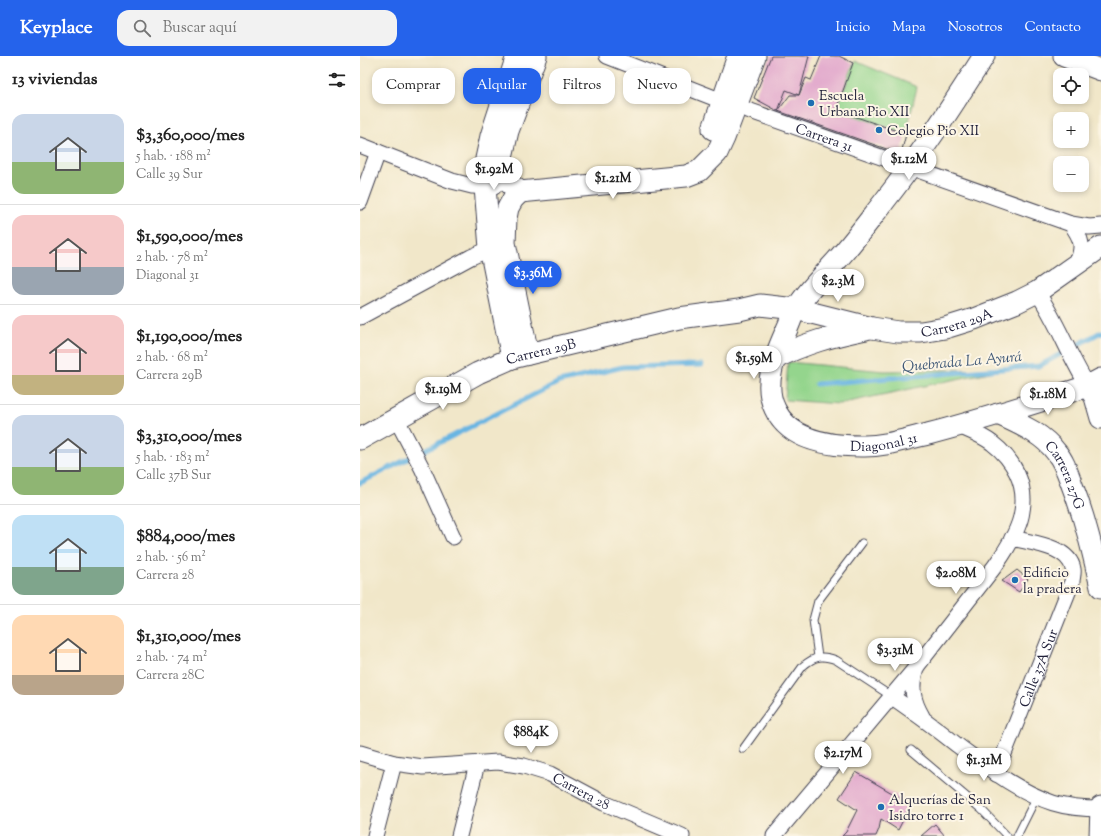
<!DOCTYPE html>
<html lang="es">
<meta charset="utf-8">
<style>
body{margin:0;font-family:"Sorts Mill Goudy",serif;background:#f2f2f2;color:#222;height:100vh;display:flex;flex-direction:column;font-size:15px;white-space:nowrap}
*{box-sizing:border-box;margin:0}
p{font-size:13px;color:#767676}
.icon{flex:none;width:22px;height:22px;fill:none;stroke:currentColor;stroke-width:2;stroke-linecap:round;stroke-linejoin:round}
.map{position:relative;flex:1;overflow:hidden}
.side{display:flex;flex-direction:column;background:#fff;width:360px}
.side>*{flex:none}
.top-card{position:absolute;left:12px;top:12px;width:380px;height:36px;display:flex;gap:8px}
.fabs{position:absolute;left:693px;top:12px;display:grid;gap:8px}
.fabs a{display:grid;place-items:center;width:36px;height:36px;border-radius:8px;background:#fff;box-shadow:0 2px 6px #0003;font-size:20px}
.price{position:absolute;translate:-50% -34px;padding:0 9px;border-radius:14px;background:#fff;color:#222;font-size:13px;line-height:26px;filter:drop-shadow(0 1px 2px #0008)}
.price::after{content:'';position:absolute;left:50%;top:24px;width:12px;height:9px;margin-left:-6px;background:inherit;clip-path:polygon(0 0,100% 0,50% 100%)}
.price.active{background:#2563eb;color:#fff}
ul{padding:0;list-style:none}
li{display:flex;align-items:center;gap:12px;height:100px;padding:0 12px}
li+li{border-top:1px solid #e0e0e0}
li span{display:grid;place-items:center;flex:none;width:112px;height:80px;border-radius:12px;color:#555}
li>.icon{margin-inline-start:auto}
span .icon{width:48px;height:48px;fill:#fffc;stroke-width:1}
li b{font-size:17px}
h2{display:flex;justify-content:space-between;align-items:center;height:48px;padding:0 12px;font-size:17px}
.tag{padding:0 14px;border-radius:12px;background:#fff;box-shadow:0 2px 6px #0003;font-size:14px;line-height:36px}
.tag.active{background:#2563eb;color:#fff}
header{display:flex;align-items:center;gap:24px;box-sizing:border-box;height:56px;padding:0 20px;background:#2563eb;color:#fff}
header strong{font-size:19px}
nav{display:flex;gap:22px;margin-inline-start:auto;font-size:14px}
.search{width:280px;height:36px;background:#f2f2f2;display:flex;align-items:center;gap:10px;box-sizing:border-box;padding:0 14px;border-radius:12px;color:#767676;font-size:15px}
main{display:flex;flex:1;min-height:0}
.map>svg:first-child{display:block}
</style>
<header>
<strong>Keyplace</strong>
<div class="search"><svg class="icon" aria-label="search" viewBox="0 0 24 24"><circle cx="10" cy="10" r="6"/><path d="M15 15l6 6"/></svg>Buscar aquí</div>
<nav><a>Inicio</a><a>Mapa</a><a>Nosotros</a><a>Contacto</a></nav>
</header>
<main>
<section class="side">
<h2>13 viviendas<svg class="icon" aria-label="filters" viewBox="0 0 24 24"><path d="M4 7h16M4 17h16"/><circle cx="9" cy="7" r="2"/><circle cx="15" cy="17" r="2"/></svg></h2>
<ul>
<li><span style="background:linear-gradient(#c9d6e8 60%,#8fb573 0)"><svg class="icon" aria-label="home" viewBox="0 0 24 24"><path d="M3 11l9-7 9 7M6 9v11h12V9"/></svg></span><div><b>$3,360,000/mes</b><p>5 hab. · 188 m²</p><p>Calle 39 Sur</p></div></li>
<li><span style="background:linear-gradient(#f6c9c9 65%,#9aa5b1 0)"><svg class="icon" aria-label="home" viewBox="0 0 24 24"><path d="M3 11l9-7 9 7M6 9v11h12V9"/></svg></span><div><b>$1,590,000/mes</b><p>2 hab. · 78 m²</p><p>Diagonal 31</p></div></li>
<li><span style="background:linear-gradient(#f6c9c9 75%,#c2b280 0)"><svg class="icon" aria-label="home" viewBox="0 0 24 24"><path d="M3 11l9-7 9 7M6 9v11h12V9"/></svg></span><div><b>$1,190,000/mes</b><p>2 hab. · 68 m²</p><p>Carrera 29B</p></div></li>
<li><span style="background:linear-gradient(#c9d6e8 65%,#8fb573 0)"><svg class="icon" aria-label="home" viewBox="0 0 24 24"><path d="M3 11l9-7 9 7M6 9v11h12V9"/></svg></span><div><b>$3,310,000/mes</b><p>5 hab. · 183 m²</p><p>Calle 37B Sur</p></div></li>
<li><span style="background:linear-gradient(#bfe0f5 65%,#7fa58c 0)"><svg class="icon" aria-label="home" viewBox="0 0 24 24"><path d="M3 11l9-7 9 7M6 9v11h12V9"/></svg></span><div><b>$884,000/mes</b><p>2 hab. · 56 m²</p><p>Carrera 28</p></div></li>
<li><span style="background:linear-gradient(#ffd9b3 75%,#b9a48a 0)"><svg class="icon" aria-label="home" viewBox="0 0 24 24"><path d="M3 11l9-7 9 7M6 9v11h12V9"/></svg></span><div><b>$1,310,000/mes</b><p>2 hab. · 74 m²</p><p>Carrera 28C</p></div></li>
</ul>
</section>
<div class="map">
<svg width="741" height="780" viewBox="0 0 741 780">
<rect width="100%" height="100%" fill="#fcf5e5"/>
<filter id="ink" filterUnits="userSpaceOnUse"><feTurbulence type="fractalNoise" baseFrequency=".025" numOctaves="2"/><feDisplacementMap in="SourceGraphic" scale="8" xChannelSelector="R" yChannelSelector="G"/><feConvolveMatrix kernelMatrix="1 2 1 2 8 2 1 2 1" color-interpolation-filters="sRGB"/></filter>
<filter id="wash" filterUnits="userSpaceOnUse"><feTurbulence type="fractalNoise" baseFrequency=".012" numOctaves="4" result="noise"/><feDisplacementMap in="SourceGraphic" scale="16" xChannelSelector="R" yChannelSelector="G"/><feGaussianBlur stdDeviation="0.9" result="paint"/><feColorMatrix in="noise" values="0 0 0 0 0 0 0 0 0 0 0 0 0 0 0 0 0 1.4 0 .05"/><feComposite in="paint" operator="in"/></filter>
<g filter="url(#wash)">
<rect width="100%" height="100%" fill="#f1e7c9"/>
<g fill="#94d58d" stroke="#5b7c64">
<polygon points="495,5 557,31 546,78 476,54"/>
<polygon points="428,306 524,315 644,313 479,348 425,344"/>
</g>
<g fill="none" stroke-linecap="round" stroke-linejoin="round">
<g stroke="#69b5e2" stroke-width="5">
<polyline points="456,328 679,310 741,276"/>
<polyline points="0,427 199,326 263,311 342,309"/>
</g>
</g>
<g id="blocks">
<g fill="#e3accd" fill-rule="evenodd">
<path d="M411,0H449L439,39L446,22L451,24L461,0H479L493,7L476,54L546,78L541,98L418,55L394,42ZM426,34L439,39H430L418,55Z"/>
<polygon points="657,514 668,523 659,536 642,525"/>
<polygon points="496,716 551,748 538,774 521,763 519,773 516,780 482,780 486,776 497,754 479,742"/>
<polygon points="575,768 585,780 561,780"/>
</g>
</g>
</g>
<g filter="url(#ink)">
<use href="#blocks" fill-opacity="0" stroke="#414050" stroke-width="1"/>
<g fill="none" stroke-linecap="round" stroke-linejoin="round">
<defs>
<g id="lane">
<polyline points="458,601 453,564 458,545 502,487"/>
<path d="M383,693L443,610C455,600 462,599 476,604L531,640"/>
<polyline points="551,694 621,753 647,780"/>
<polyline points="657,780 677,740"/>
</g>
<g id="street">
<path id="s1" d="M247,0L362,45L711,168C722,183 724,190 717,207"/>
<polyline points="0,89 92,125 112,130 134,131"/>
<polyline points="0,146 18,96"/>
<polyline points="711,168 729,171 741,170"/>
<path d="M677,236C697,265 709,300 728,330"/>
<polyline points="0,261 111,201 139,189"/>
<polyline points="36,362 62,412 93,481"/>
<path d="M556,613C550,631 553,645 562,660"/>
<path d="M531,640C554,656 576,672 597,689C627,711 657,735 693,747C709,752 725,753 741,753"/>
<path id="s2" d="M0,697L34,707L63,711L138,706L164,710L190,718L244,747L322,780"/>
<path id="s3" d="M636,718L712,526C712,522 714,517 713,513C709,490 671,487 652,482"/>
<polyline points="15,780 34,707"/>
<polyline points="99,780 117,708"/>
<path d="M414,780L558,609L635,510C645,496 660,472 662,455C667,428 653,403 632,387C622,379 610,375 599,370"/>
</g>
<g id="secondary">
<path id="s4" d="M624,0C592,50 560,100 523,147C508,166 494,185 478,203C464,219 447,235 436,253C432,259 430,267 427,273C416,298 402,327 415,353C429,384 470,390 501,390C523,391 546,383 568,378C622,364 675,347 728,330L741,323"/>
<polyline points="704,0 741,14"/>
<polyline points="353,73 378,0"/>
<polyline points="140,109 147,125 160,136 326,120 339,115 357,97 364,82 395,0"/>
<polyline points="137,123 148,75 176,0"/>
<polyline points="160,136 153,143 148,152 146,162 145,187 168,298"/>
<polyline points="152,302 130,192 125,131 126,103 131,80 157,0"/>
<path d="M414,303C445,287 472,280 506,273"/>
<polyline points="728,330 735,341 741,362"/>
<path id="s5" d="M638,358C659,368 682,377 696,396C704,405 708,418 712,429C725,462 733,497 741,531"/>
<path id="s6" d="M0,383L118,317L152,302L168,298L319,262L379,254L400,249L436,253L512,272L538,276H561L585,272L614,263L657,246L677,236L741,191"/>
<polyline points="740,780 741,751"/>
</g>
</defs>
<use href="#lane" stroke="#414050" stroke-width="9"/>
<use href="#street" stroke="#414050" stroke-width="17"/>
<use href="#secondary" stroke="#414050" stroke-width="23"/>
<use href="#lane" stroke="#fff" stroke-width="7"/>
<use href="#street" stroke="#fff" stroke-width="15"/>
<use href="#secondary" stroke="#fff" stroke-width="21"/>
</g>
</g>
<g fill="#1f6fb2" stroke="#fcf5e5" stroke-width="1.5">
<circle cx="451" cy="47" r="4"/>
<circle cx="519" cy="74" r="4"/>
<circle cx="655" cy="524" r="4"/>
<circle cx="521" cy="751" r="4"/>
</g>
<g text-anchor="middle" stroke-width="4" stroke-linejoin="round" paint-order="stroke">
<g font-size="14" fill="#22223b" stroke="#fcf5e5" text-anchor="start">
<text x="459" y="44">Escuela<tspan x="459" dy="16">Urbana Pio XII</tspan></text>
<text x="527" y="79">Colegio Pio XII</text>
<text x="663" y="521">Edificio<tspan x="663" dy="16">la pradera</tspan></text>
<text x="529" y="748">Alquerías de San<tspan x="529" dy="16">Isidro torre 1</tspan></text>
</g>
<g font-size="14" fill="#22223b" stroke="#fcf5e5">
<text dy="5" stroke="none"><textPath href="#s1" startOffset="232">Carrera 31</textPath></text>
<text dy="5" stroke="none"><textPath href="#s6" startOffset="627">Carrera 29A</textPath></text>
<text dy="5" stroke="none"><textPath href="#s6" startOffset="202">Carrera 29B</textPath></text>
<text dy="5" stroke="none"><textPath href="#s4" startOffset="543">Diagonal 31</textPath></text>
<text dy="5" stroke="none"><textPath href="#s5" startOffset="95">Carrera 27G</textPath></text>
<text dy="5" stroke="none"><textPath href="#s3" startOffset="114">Calle 37A Sur</textPath></text>
<text dy="5" stroke="none"><textPath href="#s2" startOffset="229">Carrera 28</textPath></text>
</g>
<g font-size="15" font-style="italic" fill="#3b5575" stroke="#fcf5e5">
<text transform="translate(602 305) rotate(-5)" y="5">Quebrada La Ayurá</text>
</g>
</g>
</svg>
<div class="fabs">
<a><svg class="icon" aria-label="locate" viewBox="0 0 24 24"><circle cx="12" cy="12" r="6"/><path d="M12 2v4M12 18v4M2 12h4M18 12h4"/></svg></a>
<a>+</a>
<a>−</a>
</div>
<b class="price" style="left:549px;top:125px">$1.12M</b>
<b class="price" style="left:134px;top:135px">$1.92M</b>
<b class="price" style="left:253px;top:144px">$1.21M</b>
<b class="price active" style="left:173px;top:239px">$3.36M</b>
<b class="price" style="left:478px;top:247px">$2.3M</b>
<b class="price" style="left:394px;top:324px">$1.59M</b>
<b class="price" style="left:83px;top:355px">$1.19M</b>
<b class="price" style="left:688px;top:360px">$1.18M</b>
<b class="price" style="left:596px;top:539px">$2.08M</b>
<b class="price" style="left:535px;top:616px">$3.31M</b>
<b class="price" style="left:171px;top:698px">$884K</b>
<b class="price" style="left:483px;top:719px">$2.17M</b>
<b class="price" style="left:624px;top:726px">$1.31M</b>
<div class="top-card">
<a class="tag">Comprar</a>
<a class="tag active">Alquilar</a>
<a class="tag">Filtros</a>
<a class="tag">Nuevo</a>
</div>
</div>
</main>
